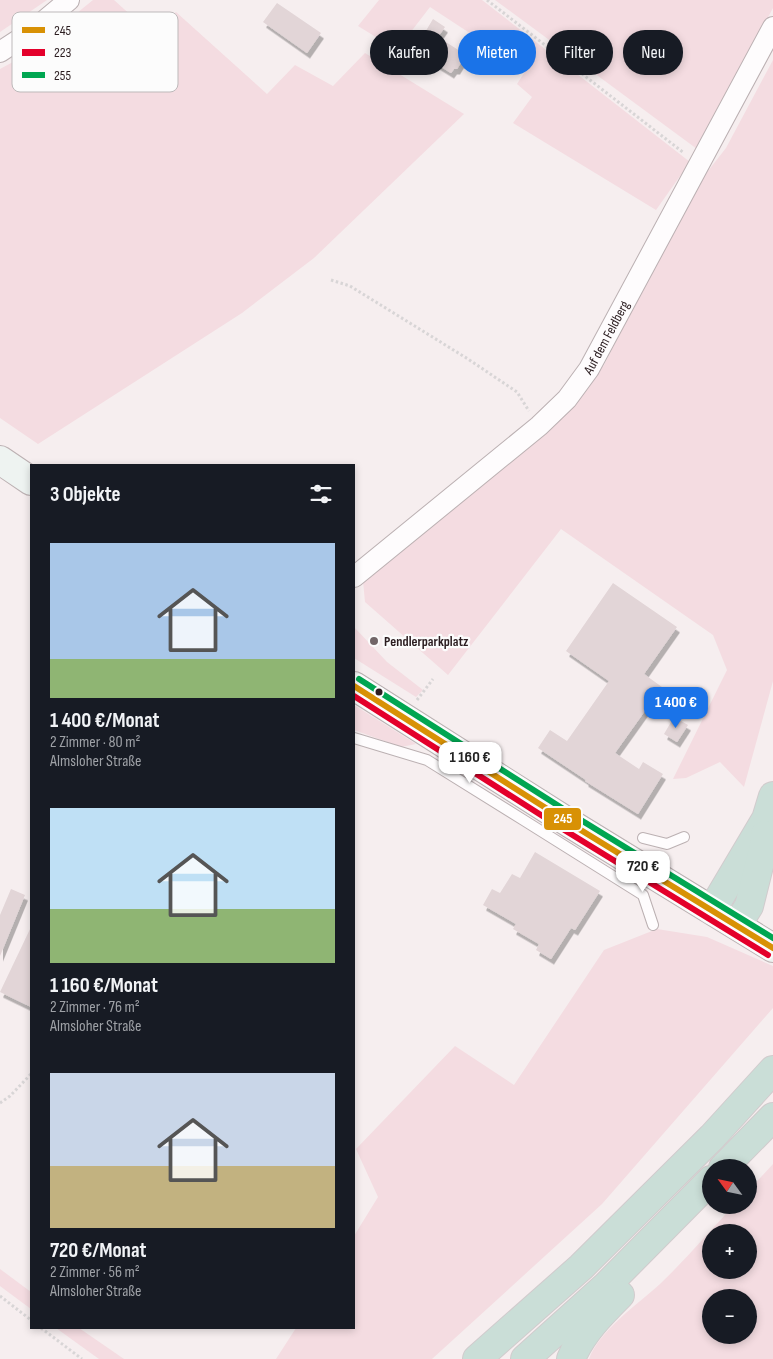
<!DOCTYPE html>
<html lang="de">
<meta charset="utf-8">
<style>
body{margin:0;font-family:"Sofia Sans Condensed",sans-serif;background:#242831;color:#f1f3f6;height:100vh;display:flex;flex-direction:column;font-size:19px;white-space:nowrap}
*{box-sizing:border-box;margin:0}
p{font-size:16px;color:#9ea1a6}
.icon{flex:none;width:28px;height:28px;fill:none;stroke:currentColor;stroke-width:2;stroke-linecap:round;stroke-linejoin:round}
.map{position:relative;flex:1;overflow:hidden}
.details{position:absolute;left:30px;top:464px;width:325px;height:865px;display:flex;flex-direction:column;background:#171b24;border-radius:0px;box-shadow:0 2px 8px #0003}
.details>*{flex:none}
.hud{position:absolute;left:370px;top:30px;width:328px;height:45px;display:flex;gap:10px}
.needle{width:32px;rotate:303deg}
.tools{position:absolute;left:702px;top:1159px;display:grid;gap:10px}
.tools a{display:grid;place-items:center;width:55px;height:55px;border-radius:50%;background:#171b24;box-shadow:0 2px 8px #0003;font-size:25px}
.price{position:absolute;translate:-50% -42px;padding:0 11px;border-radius:10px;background:#fff;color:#222;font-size:16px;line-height:32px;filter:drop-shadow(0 1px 2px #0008)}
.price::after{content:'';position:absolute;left:50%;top:30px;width:15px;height:11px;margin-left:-8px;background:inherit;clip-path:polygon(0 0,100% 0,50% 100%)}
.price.selected{background:#1a73e8;color:#fff}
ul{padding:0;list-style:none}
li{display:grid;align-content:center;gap:10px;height:265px;padding:0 20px}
li span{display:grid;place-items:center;height:155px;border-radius:0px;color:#555}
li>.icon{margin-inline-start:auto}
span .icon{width:90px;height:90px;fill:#fffc;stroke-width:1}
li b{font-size:21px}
h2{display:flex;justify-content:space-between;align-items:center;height:60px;padding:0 20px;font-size:21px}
.tag{padding:0 18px;border-radius:22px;background:#171b24;box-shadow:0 2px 8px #0003;font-size:18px;line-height:45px}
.tag.selected{background:#1a73e8;color:#fff}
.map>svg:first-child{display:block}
</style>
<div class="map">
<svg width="773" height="1359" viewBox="0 0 773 1359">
<defs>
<filter id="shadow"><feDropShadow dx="3" dy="5.5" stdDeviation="0" flood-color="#0004"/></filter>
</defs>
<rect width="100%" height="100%" fill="#f6eeef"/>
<g fill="#f4dce1" fill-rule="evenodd">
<polygon points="0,0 47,0 0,32"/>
<polygon points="93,0 114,0 154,36 176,12 267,94 295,65 333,86 365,53 464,114 314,258 242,313 38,444 0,418 0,69 24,56"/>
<polygon points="379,0 482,0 690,162 656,210 513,123 532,97 517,84 526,70 430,7 397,50 358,26"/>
<polygon points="495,0 773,0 773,8 697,149"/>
<polygon points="773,60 773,681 744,787 720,762 686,778 673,779 727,670 713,635 561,529 448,675 365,602 363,581 571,407 586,390 604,365 676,221 704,176 726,148"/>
<polygon points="354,627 387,662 423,690 416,697 354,658"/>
<polygon points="354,705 416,744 401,747 354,730"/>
<polygon points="657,929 707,937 773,966 773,1008 602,1204 432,1359 276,1359 296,1328 354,1328 354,1236 378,1197 356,1149 455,1046 514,1085 604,950"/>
<path d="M773,1164V1359H589C600,1330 637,1305 660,1284C686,1259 710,1231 734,1205H749V1190ZM711,1232H749V1270H711ZM711,1298H749V1335H711Z"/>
<polygon points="0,1269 31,1292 31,1309 0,1286"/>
<polygon points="56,1328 79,1328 124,1359 99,1359"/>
</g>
<g fill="#e2d5d7" filter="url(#shadow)">
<polygon points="277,3 321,33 307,53 263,22"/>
<polygon points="433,19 445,27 438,37 463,53 461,58 462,61 457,69 454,69 451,73 425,57 432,46 421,39"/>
<polygon points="613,583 677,627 644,674 662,687 615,753 639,769 643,762 663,774 638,814 585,781 586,780 538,748 550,730 567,741 609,681 566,651"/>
<polygon points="674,717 688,725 677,742 664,734"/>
<polygon points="535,852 600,891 575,930 571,928 551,959 536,950 539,944 513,929 516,924 483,905 492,889 500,893 512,874 520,878"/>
<polygon points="11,889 25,895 0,956 0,915"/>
<polygon points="31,927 31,1007 0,992"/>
</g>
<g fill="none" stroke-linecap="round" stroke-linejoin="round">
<defs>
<g id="lane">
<polyline points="354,738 427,760 525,821 643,895 653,925"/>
<polyline points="643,838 667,844 684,837"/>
</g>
<g id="street">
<polyline points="0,52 32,31 69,0"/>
<path id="s1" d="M354,577L539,426L567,399L589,369L773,27"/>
</g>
<g id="secondary">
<polyline points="0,460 31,481"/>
<polyline points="354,686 571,824 773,948"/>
</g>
<g id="highway">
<polyline points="712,910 766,819 773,796"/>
<polyline points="737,925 749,906 764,846 765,835"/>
<polyline points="723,1168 773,1117"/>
<polyline points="477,1359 581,1267 712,1137 773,1070"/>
<polyline points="525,1359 605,1287 711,1180"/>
<path d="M571,1359C581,1334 601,1314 620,1295"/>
</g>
</defs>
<use href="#lane" stroke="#bbb0b2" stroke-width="12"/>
<use href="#street" stroke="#bbb0b2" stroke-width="22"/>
<use href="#secondary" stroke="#bbb0b2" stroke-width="30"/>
<use href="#highway" stroke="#d1cbcd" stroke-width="30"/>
<g stroke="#d8d5d6" stroke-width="3" stroke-dasharray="2.5 2.5" stroke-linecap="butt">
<polyline points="487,0 684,153"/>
<polyline points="331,280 350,286 468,359 517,392 529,411"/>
<polyline points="417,700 433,679"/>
<polyline points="0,1103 10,1096 31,1074"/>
<polyline points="0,1296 31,1320"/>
<polyline points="41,1328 82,1359"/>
</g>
<use href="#lane" stroke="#fefcfd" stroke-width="10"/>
<use href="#street" stroke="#fefcfd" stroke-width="20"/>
<use href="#secondary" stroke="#eef3f1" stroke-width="28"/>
<use href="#highway" stroke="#caded7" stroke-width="28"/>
<defs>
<polyline id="bus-1" points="354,686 571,824 773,948"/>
<polyline id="bus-2" points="354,696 566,831 768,955"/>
<polyline id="bus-3" points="359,679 576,817 773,938"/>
</defs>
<use href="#bus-1" stroke="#fcfcfc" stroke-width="10"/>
<use href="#bus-2" stroke="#fcfcfc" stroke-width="10"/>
<use href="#bus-3" stroke="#fcfcfc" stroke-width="10"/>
<use href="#bus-1" stroke="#d89105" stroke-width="6"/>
<use href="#bus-2" stroke="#e4002b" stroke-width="6"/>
<use href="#bus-3" stroke="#00a651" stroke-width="6"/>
</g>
<circle fill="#726668" stroke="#fcfcfc" stroke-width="2" cx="374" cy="641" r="5"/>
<circle fill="#2b1d20" stroke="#fcfcfc" stroke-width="2" cx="379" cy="692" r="4.5"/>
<g text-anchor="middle" stroke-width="4.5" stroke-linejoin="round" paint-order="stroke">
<g font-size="14" fill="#2b1d20" stroke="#fcfcfc">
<text dy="5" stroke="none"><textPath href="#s1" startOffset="351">Auf dem Feldberg</textPath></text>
</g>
<g font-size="14" font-weight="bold" fill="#2b1d20" stroke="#fcfcfc" text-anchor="start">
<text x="384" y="646">Pendlerparkplatz</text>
</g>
</g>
<rect x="12" y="12" width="166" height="80" rx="8" fill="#fcfcfc" stroke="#bdb9ba" stroke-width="1"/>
<rect x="22" y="27" width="23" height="6" fill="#d89105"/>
<rect x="22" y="49" width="23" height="7" fill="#e4002b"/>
<rect x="22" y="72" width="23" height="6" fill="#00a651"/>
<g font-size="14" fill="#2b1d20">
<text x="54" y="35">245</text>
<text x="54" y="57">223</text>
<text x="54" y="80">255</text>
</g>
<rect stroke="#fcfcfc" stroke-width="2" x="543" y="807" width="39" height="24" rx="5" fill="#d89105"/>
<g font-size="14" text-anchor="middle" font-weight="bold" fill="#fff">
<text x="563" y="823">245</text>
</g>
</svg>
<div class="tools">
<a><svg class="needle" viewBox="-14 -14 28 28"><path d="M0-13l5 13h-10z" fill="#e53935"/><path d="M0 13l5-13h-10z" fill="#9ea1a6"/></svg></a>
<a>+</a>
<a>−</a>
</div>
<b class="price selected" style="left:676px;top:729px">1 400 €</b>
<b class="price" style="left:470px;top:784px">1 160 €</b>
<b class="price" style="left:643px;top:893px">720 €</b>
<div class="hud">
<a class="tag">Kaufen</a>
<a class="tag selected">Mieten</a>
<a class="tag">Filter</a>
<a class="tag">Neu</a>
</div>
<section class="details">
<h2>3 Objekte<svg class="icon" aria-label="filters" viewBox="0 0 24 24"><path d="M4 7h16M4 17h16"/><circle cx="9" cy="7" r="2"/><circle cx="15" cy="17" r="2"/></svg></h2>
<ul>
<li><span style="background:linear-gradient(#a9c7e8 75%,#8fb573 0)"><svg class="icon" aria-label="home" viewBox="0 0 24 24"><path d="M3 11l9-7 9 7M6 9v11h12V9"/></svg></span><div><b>1 400 €/Monat</b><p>2 Zimmer · 80 m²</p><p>Almsloher Straße</p></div></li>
<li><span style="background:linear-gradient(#bfe0f5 65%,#8fb573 0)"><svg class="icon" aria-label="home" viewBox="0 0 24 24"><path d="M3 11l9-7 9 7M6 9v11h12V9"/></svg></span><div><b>1 160 €/Monat</b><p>2 Zimmer · 76 m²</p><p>Almsloher Straße</p></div></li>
<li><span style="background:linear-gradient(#c9d6e8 60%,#c2b280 0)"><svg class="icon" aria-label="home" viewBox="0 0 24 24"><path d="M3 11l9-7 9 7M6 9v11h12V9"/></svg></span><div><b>720 €/Monat</b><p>2 Zimmer · 56 m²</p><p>Almsloher Straße</p></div></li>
</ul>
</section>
</div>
